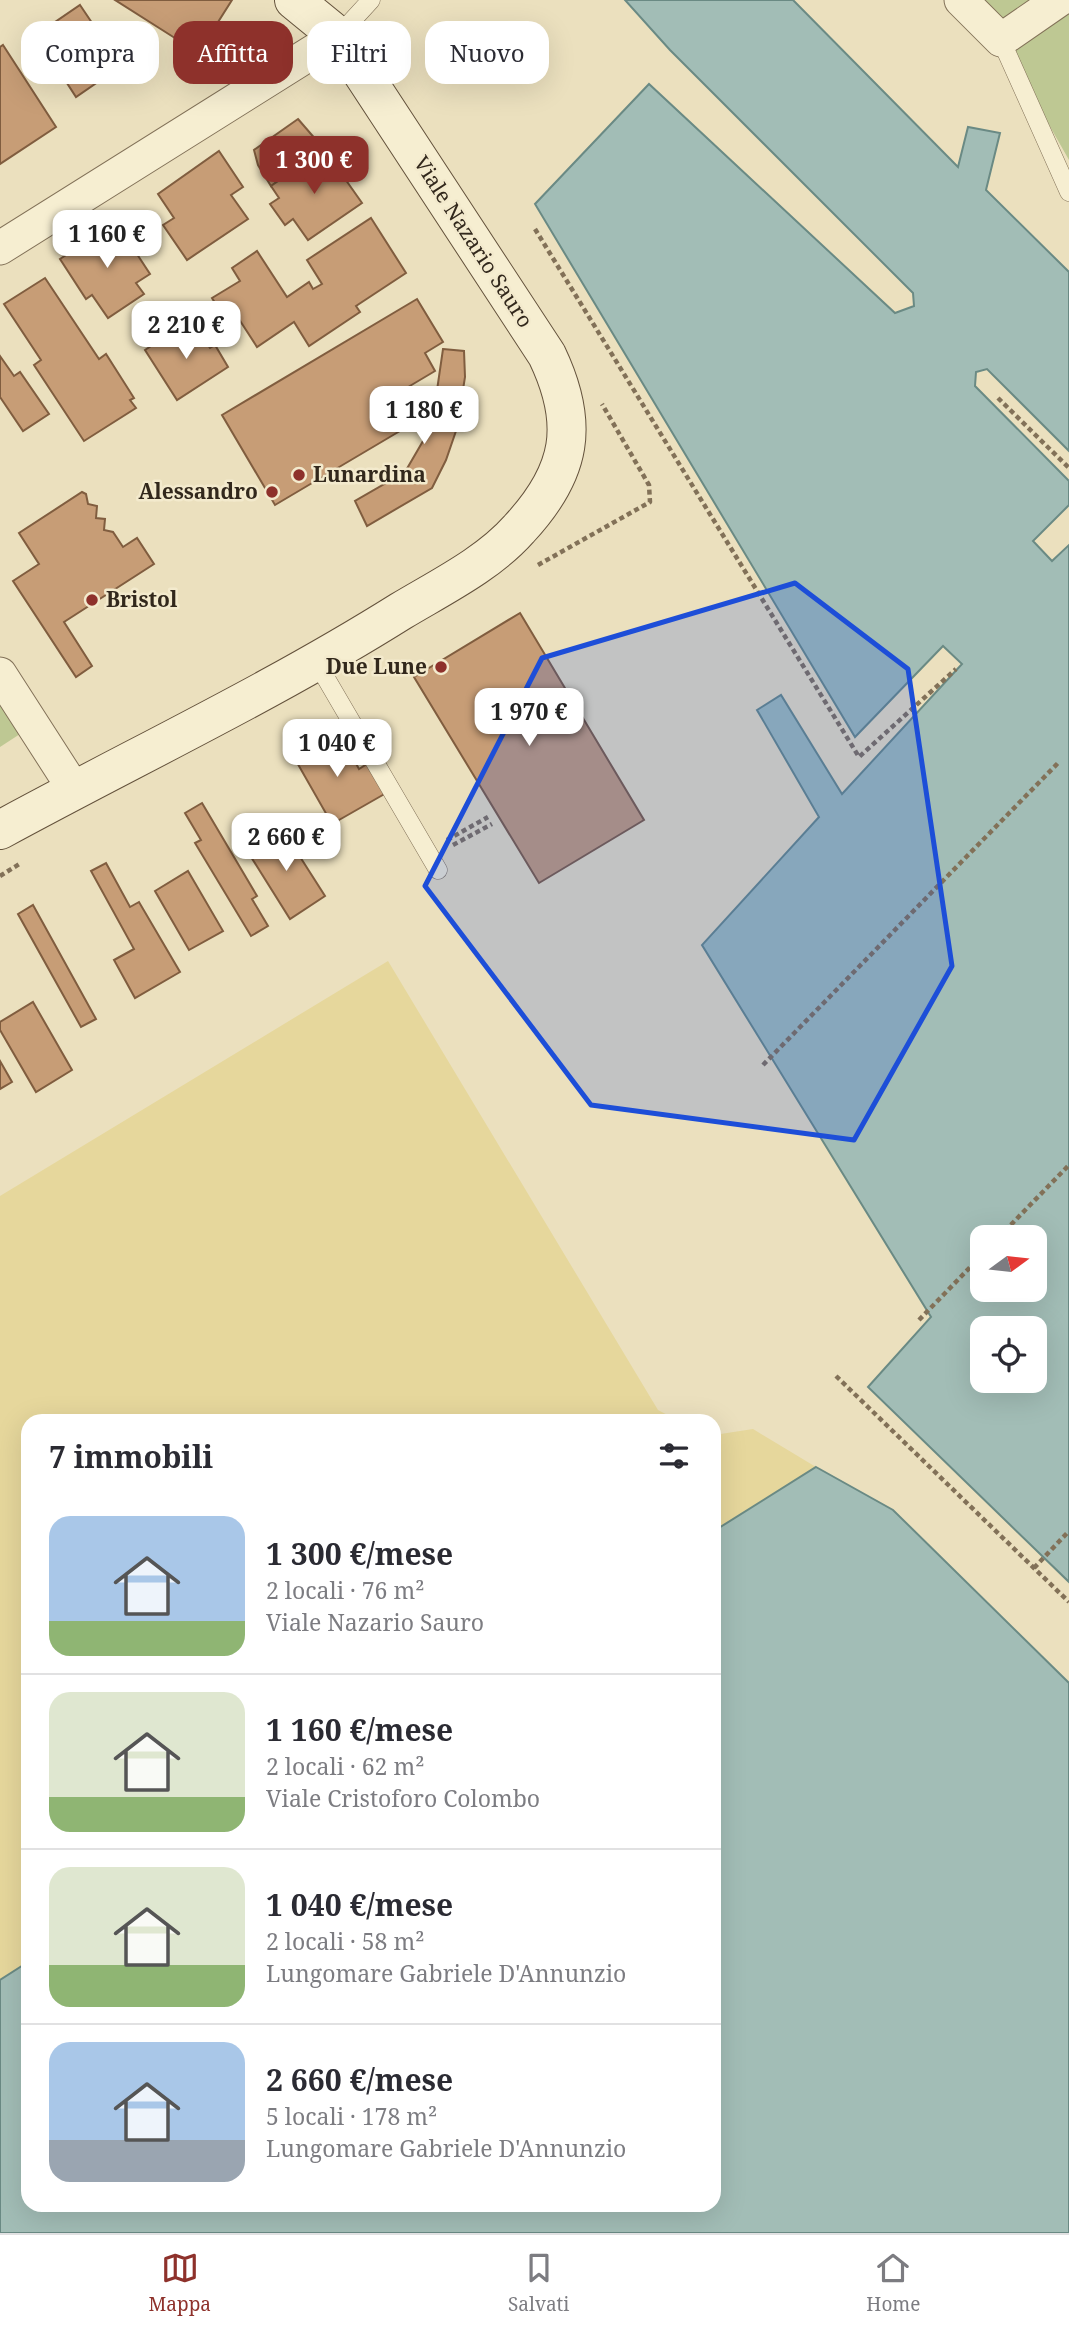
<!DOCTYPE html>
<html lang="it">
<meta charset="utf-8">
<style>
body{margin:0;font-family:"Noto Serif",serif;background:#f2f2f3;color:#2b2b33;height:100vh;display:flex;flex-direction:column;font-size:26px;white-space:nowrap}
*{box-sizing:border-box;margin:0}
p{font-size:23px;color:#7c7c81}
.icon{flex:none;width:38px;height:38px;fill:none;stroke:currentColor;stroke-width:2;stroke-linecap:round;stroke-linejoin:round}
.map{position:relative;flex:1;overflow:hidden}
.sheet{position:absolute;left:21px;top:1414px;width:700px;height:798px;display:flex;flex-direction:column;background:#fff;border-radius:21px;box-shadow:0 7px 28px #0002}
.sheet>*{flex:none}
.hud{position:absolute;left:21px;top:21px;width:700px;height:63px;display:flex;gap:14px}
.needle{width:46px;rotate:75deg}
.buttons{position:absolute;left:970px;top:1225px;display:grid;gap:14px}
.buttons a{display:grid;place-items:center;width:77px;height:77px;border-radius:14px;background:#fff;box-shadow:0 7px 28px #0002;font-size:35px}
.price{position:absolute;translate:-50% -60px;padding:0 16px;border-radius:14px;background:#fff;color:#222;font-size:23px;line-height:46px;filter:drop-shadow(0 2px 4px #0008)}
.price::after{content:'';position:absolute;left:50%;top:42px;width:21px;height:16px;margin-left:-10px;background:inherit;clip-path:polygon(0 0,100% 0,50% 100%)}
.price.selected{background:#8e312b;color:#fff}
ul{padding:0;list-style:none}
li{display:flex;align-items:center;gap:21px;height:175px;padding:0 28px}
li+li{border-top:2px solid #e1e1e2}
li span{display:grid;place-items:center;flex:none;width:196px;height:140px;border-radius:21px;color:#555}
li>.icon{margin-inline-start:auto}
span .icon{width:84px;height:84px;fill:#fffc;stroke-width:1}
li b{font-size:30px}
h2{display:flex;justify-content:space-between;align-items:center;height:84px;padding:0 28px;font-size:30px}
.pill{padding:0 24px;border-radius:21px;background:#fff;box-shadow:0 7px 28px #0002;font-size:24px;line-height:63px}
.pill.selected{background:#8e312b;color:#fff}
.tab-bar{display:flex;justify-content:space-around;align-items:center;height:98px;border-top:2px solid #e1e1e2;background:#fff;font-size:19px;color:#7c7c81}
.tab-bar a{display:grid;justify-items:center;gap:4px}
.tab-bar .selected{color:#8e312b}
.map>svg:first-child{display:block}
</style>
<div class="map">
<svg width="1069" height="2233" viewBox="0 0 1069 2233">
<rect width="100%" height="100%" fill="#ebe0be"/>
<g fill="#bec893">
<polygon points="951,0 1069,0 1069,160 1001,40"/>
<polygon points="0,703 20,734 0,747"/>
</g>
<g fill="#e6d79c">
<polygon points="388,961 658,1410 679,1421 28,1421 28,1962 0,1980 0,1196"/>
<polygon points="753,1429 816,1467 714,1531 714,1435"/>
</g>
<g fill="#a2bdb6" stroke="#6a8a84" stroke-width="2" fill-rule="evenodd">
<path d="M625,0H793L958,167L968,127L1000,133L986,190L1069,272V451L987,369L976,372L975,386L1069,481V505L1033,541L1052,561L1069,545V1582L868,1387L931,1317L702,945L819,817L757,710L781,695L842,794L962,664L943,646L855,737L535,204L649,84L895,313L914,306L913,293L670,50ZM1034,1237V1290H982V1237ZM1034,1328V1381H982V1328Z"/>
<polygon points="816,1467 893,1510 1069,1683 1069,2233 0,2233 0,1980 28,1962 28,2205 714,2205 714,1531"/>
</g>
<g fill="#c79d76" stroke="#805d3f" stroke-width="2">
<polygon points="115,0 232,0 206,41 186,28 178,40"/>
<polygon points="80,5 121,66 76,97 36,35"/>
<polygon points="3,45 56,127 0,164 0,47"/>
<polygon points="298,119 324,149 271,186 258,165 254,150"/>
<polygon points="324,149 362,203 308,240 293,219 285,225 270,204 279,198 271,186"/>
<polygon points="219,151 243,187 231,195 248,219 187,260 163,225 174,218 158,194"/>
<polygon points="371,218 406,273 356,306 360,312 309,346 294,322 257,347 235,313 225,319 212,298 240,281 232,268 257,251 287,297 309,282 313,289 322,284 307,260"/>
<polygon points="116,222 150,274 136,283 144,294 108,318 92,295 86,299 60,259"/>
<polygon points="45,278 99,359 106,354 134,398 130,400 136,408 84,441 34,365 41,360 4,304"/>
<polygon points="417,299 443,342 425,353 435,371 388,399 405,428 275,505 222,415"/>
<polygon points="194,325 210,348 215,345 228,367 177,400 145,350 165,337 168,342"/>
<polygon points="443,349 464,351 465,377 457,428 446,460 432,488 367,526 355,501 405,472 423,441 435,404"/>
<polygon points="0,356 14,376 20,372 49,414 23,431 0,397"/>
<polygon points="82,492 86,494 88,504 97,506 96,518 105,519 104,530 113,532 123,547 137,538 154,564 64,622 92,666 76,677 13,581 39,564 19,533"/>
<polygon points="520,613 644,820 539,883 414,677"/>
<polygon points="320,731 340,765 353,758 359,769 370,762 388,792 332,824 291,752"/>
<polygon points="202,803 257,896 252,899 268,926 251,936 195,843 201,840 185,813"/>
<polygon points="281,827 325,896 290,919 246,849"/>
<polygon points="106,863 130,907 139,902 180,972 135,998 114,960 134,949 91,871"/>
<polygon points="188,871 223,931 189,950 155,891"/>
<polygon points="33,905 96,1019 81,1027 18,914"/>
<polygon points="33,1002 72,1070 36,1092 0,1030 0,1022"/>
<polygon points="0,1061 12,1082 0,1089"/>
</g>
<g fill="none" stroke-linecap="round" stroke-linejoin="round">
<defs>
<g id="lane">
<polyline points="338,36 371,0"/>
<polyline points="1001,40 1069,192"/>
<polyline points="317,663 438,870"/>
</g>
<g id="street">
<polyline points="961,0 1001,40 1059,0"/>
<polyline points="0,248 338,36"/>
<polyline points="0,674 74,789"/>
</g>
<path id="secondary" d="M0,830C134,757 272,692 401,611C441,587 488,564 519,529C572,472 580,424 547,355L338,36L294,0"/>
</defs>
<use href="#lane" stroke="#827158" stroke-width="19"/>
<use href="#street" stroke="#827158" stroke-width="35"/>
<use href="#secondary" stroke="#64523c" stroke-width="40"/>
<g stroke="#827158" stroke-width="4.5" stroke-dasharray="5 3.5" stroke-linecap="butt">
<polyline points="535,229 859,757 956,669"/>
<polyline points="998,398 1069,468"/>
<polyline points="538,565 650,502 649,485 602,404"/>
<polyline points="447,840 488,817"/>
<polyline points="453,845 492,824"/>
<polyline points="0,876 21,863"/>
<polyline points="763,1065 1059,762"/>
<polyline points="999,1237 1069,1165"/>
<polyline points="919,1320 982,1255"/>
<polyline points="836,1376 1069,1602"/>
<polyline points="1034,1568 1069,1531"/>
</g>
<use href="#lane" stroke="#f6eed1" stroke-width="18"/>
<use href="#street" stroke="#f6eed1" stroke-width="33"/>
<use href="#secondary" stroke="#f6eed1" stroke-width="38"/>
</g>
<path fill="#1d4ed8" fill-opacity="0.2" stroke="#1d4ed8" stroke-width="5" stroke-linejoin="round" d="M795,583L908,669L952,966L854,1140L591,1105L425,886L542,658Z"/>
<g fill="#8e312b" stroke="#f3eacd" stroke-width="2.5">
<circle cx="299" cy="475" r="7"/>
<circle cx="272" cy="492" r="7"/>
<circle cx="92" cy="600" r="7"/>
<circle cx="441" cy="667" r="7"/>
</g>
<g text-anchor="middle" stroke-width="5" stroke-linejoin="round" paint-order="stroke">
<g font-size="21" fill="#32281c" stroke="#f3eacd">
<text transform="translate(473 242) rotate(57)" y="7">Viale Nazario Sauro</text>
</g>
<g font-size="21" font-weight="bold" fill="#32281c" stroke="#f3eacd" text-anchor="start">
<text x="313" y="482">Lunardina</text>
<text x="258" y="499" text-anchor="end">Alessandro</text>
<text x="106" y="607">Bristol</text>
<text x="427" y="674" text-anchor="end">Due Lune</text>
</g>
</g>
</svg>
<div class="buttons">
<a><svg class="needle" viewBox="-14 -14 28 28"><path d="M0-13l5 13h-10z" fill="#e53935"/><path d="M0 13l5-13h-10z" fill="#7c7c81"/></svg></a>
<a><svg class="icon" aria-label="locate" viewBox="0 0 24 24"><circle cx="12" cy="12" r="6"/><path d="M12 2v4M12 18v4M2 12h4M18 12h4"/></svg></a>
</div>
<b class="price selected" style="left:314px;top:196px">1 300 €</b>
<b class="price" style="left:107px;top:270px">1 160 €</b>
<b class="price" style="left:186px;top:361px">2 210 €</b>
<b class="price" style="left:424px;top:446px">1 180 €</b>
<b class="price" style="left:529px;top:748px">1 970 €</b>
<b class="price" style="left:337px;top:779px">1 040 €</b>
<b class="price" style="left:286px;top:873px">2 660 €</b>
<div class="hud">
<a class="pill">Compra</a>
<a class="pill selected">Affitta</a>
<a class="pill">Filtri</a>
<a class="pill">Nuovo</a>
</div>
<section class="sheet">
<h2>7 immobili<svg class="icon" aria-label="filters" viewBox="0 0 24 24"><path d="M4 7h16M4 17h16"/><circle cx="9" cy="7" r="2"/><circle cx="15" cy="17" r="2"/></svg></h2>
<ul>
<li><span style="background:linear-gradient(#a9c7e8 75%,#8fb573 0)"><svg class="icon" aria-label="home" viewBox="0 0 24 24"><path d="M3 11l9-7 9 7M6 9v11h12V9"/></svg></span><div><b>1 300 €/mese</b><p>2 locali · 76 m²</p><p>Viale Nazario Sauro</p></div></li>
<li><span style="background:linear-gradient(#dfe7d0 75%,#8fb573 0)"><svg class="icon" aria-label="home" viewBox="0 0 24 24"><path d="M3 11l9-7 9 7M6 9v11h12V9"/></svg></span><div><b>1 160 €/mese</b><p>2 locali · 62 m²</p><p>Viale Cristoforo Colombo</p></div></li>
<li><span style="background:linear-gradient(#dfe7d0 70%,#8fb573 0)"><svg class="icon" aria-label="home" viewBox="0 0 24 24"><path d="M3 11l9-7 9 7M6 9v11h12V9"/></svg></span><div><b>1 040 €/mese</b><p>2 locali · 58 m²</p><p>Lungomare Gabriele D'Annunzio</p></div></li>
<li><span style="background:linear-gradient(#a9c7e8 70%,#9aa5b1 0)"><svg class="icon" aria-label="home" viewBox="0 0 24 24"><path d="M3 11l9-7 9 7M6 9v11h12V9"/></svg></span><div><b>2 660 €/mese</b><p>5 locali · 178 m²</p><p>Lungomare Gabriele D'Annunzio</p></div></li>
</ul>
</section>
</div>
<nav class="tab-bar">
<a class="selected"><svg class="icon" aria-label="map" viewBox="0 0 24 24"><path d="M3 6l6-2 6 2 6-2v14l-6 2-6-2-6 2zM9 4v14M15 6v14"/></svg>Mappa</a>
<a><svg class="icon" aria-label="saved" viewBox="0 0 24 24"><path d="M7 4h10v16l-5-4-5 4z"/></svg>Salvati</a>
<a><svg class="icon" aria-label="home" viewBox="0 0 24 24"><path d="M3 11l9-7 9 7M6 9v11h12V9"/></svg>Home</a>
</nav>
